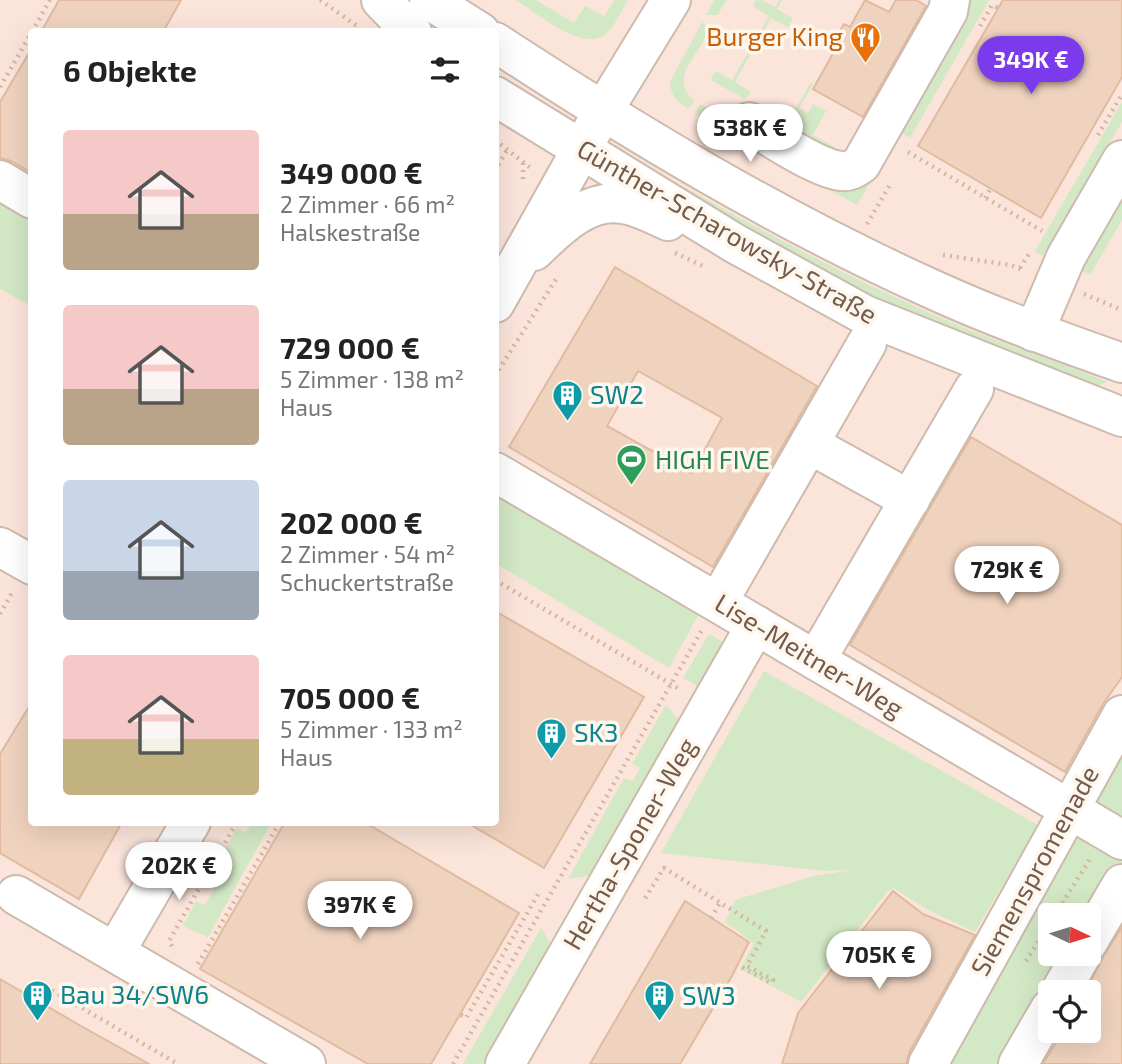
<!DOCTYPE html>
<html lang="de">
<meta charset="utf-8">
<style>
body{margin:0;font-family:"Exo 2",sans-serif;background:#f2f2f2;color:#222;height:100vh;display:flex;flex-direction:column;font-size:26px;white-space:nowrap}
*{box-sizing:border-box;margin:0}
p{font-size:23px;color:#767676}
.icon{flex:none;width:38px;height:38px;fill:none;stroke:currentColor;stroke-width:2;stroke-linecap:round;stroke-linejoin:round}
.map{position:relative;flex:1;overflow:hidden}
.drawer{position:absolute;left:28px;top:28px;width:471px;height:798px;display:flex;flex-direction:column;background:#fff;border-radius:7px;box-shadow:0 7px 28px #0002}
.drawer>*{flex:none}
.needle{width:46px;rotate:94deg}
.fabs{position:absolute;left:1038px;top:903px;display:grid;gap:14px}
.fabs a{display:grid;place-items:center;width:63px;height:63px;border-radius:7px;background:#fff;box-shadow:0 7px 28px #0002;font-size:35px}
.price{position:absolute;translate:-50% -60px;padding:0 16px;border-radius:24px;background:#fff;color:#222;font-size:23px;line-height:46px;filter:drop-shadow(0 2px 4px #0008)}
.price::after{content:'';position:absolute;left:50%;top:42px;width:21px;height:16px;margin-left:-10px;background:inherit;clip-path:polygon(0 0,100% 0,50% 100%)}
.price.active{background:#7c3aed;color:#fff}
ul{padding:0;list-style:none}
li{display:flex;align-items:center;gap:21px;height:175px;padding:0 35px}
li span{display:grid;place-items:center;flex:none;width:196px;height:140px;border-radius:7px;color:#555}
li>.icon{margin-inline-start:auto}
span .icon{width:84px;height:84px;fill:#fffc;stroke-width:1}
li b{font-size:30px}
h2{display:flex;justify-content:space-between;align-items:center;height:84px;padding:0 35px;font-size:30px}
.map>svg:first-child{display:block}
</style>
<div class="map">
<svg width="1122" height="1064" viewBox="0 0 1122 1064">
<rect width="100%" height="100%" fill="#fbf3e6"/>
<path fill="#fbe5db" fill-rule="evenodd" d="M0,0H1122V1064H0ZM32,32H495V822H32ZM1050,915H1088V954H1050ZM1050,992H1088V1031H1050Z"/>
<g fill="#d3e8c5">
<path d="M516,0H536L574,23L585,6L604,16L614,0H628C621,11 614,29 603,36C580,50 536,13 516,0Z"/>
<polygon points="714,0 727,0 717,15 706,15"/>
<polygon points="756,0 762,0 775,7 779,0 782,0 777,9 793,18 788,27 771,18 735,82 751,92 745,99 712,81 711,78 716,71 732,80 769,16 753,6"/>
<polygon points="965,0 989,0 910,138 899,132 857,205 819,184 828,181"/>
<path d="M702,22L707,28C706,49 678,66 685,88C687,94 691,97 695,102L688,108C676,102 671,96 670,82Z"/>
<polygon points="811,82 813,84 799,108 808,113 813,104 826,111 813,135 851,156 854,161 785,128"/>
<polygon points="1122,102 1122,122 1043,256 1035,251"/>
<polygon points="700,104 745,130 739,140 695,113"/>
<path d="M663,175C763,232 865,287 972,331C1017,349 1063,363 1107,382L1100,385L1096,391L908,316L657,183Z"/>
<polygon points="0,191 31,210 31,306 0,289"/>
<polygon points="1122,196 1122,220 1090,275 1077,269"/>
<polygon points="495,490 701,610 669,668 495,563"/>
<polygon points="709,634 734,648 709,693 683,678"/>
<polygon points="764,671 1038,825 975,932 930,911 893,888 887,892 801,1002 740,969 754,943 725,922 735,900 813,876 853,870 825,871 661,853"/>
<polygon points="666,705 686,728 602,874 568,879 624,778 633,781 640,768 632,764"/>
<polygon points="1122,731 1122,826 1083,802"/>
<polygon points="252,822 271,823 208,937 183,926 196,901 205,905 230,860 222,855 237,828 246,833"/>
<polygon points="1068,827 1122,858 1122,866 1088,915 1050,915 1050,954 1071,954 1007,1064 933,1064"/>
<polygon points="541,928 558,956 498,1064 463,1064"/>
</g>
<g fill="#f0d3bf" stroke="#e1baa0" stroke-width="2" fill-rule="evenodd">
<polygon points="59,0 181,0 163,32 41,32"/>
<polygon points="865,0 889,12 896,0 916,0 926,6 863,117 813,89 835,50 830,47 844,24 850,27"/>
<polygon points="1003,0 1122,0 1122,77 1041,218 918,146"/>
<polygon points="32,48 32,173 11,161 0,158 0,102"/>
<path d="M615,267L817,386L713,567L509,447ZM638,371L722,418L692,473L607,426Z"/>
<polygon points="971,437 1122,525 1122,677 1103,704 1065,772 850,645"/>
<polygon points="495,611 644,697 544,868 466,822 495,822"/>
<polygon points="32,702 32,822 122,822 79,899 0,853 0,754"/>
<polygon points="285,822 364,822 519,913 431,1064 368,1064 200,969"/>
<polygon points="893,891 923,914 975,935 909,1053 906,1064 782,1064 798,1013"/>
<polygon points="685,901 749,942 732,976 680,1064 590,1064"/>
<polygon points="1122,927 1122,1064 1043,1064 1063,1031 1088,1031 1088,992 1085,992 1103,957"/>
<polygon points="0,979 81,1026 149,1064 0,1064"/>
</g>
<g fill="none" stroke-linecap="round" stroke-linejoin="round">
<defs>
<g id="minor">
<polyline points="381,0 412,32"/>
<polyline points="429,0 480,32"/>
<path d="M495,42C636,134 780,221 934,290C995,318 1059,341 1122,363"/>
<polyline points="495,96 734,243 865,315 1122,417"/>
<path d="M749,122C767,136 819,169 841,171C849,172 854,169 861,164L948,11L950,0"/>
<polyline points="0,180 32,199"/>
<path d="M534,251C557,229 587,198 622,204C638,206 654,215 668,221"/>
<polyline points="495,303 603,111 671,0"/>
<polyline points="1034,332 1066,257 1122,160"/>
<polyline points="809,444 910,500"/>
<polyline points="495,472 1122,840"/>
<polyline points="0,547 32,565"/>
<polyline points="718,602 867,343"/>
<polyline points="816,660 974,389"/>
<polyline points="16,895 306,1064"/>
<polyline points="1088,942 1122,884"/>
<polyline points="115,952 191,822"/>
<polyline points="1060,992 1082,954"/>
<polyline points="505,1064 756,625"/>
<polyline points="928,1064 1122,715"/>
<polyline points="1018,1064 1050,1009"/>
</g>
</defs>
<use href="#minor" stroke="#cdbbad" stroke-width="42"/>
<g stroke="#d4b6a2" stroke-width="4.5" stroke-dasharray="2 5" stroke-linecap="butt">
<polyline points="320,0 357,26"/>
<polyline points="980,26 992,5 998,8"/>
<polyline points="32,32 50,0"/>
<polyline points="0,87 32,32"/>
<polyline points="1098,135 1122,94"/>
<polyline points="495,140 532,169"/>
<polyline points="908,152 1042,231"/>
<polyline points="523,163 523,182"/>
<polyline points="495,171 507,150"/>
<polyline points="985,198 991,188"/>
<polyline points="867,224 891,183"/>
<polyline points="675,253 705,267"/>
<polyline points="943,255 1010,265 1024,270"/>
<polyline points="1020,268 1029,254"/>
<polyline points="1084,294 1122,310"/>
<polyline points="495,376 558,276"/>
<polyline points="495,580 681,690"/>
<polyline points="0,614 13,591"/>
<polyline points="645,898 664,868 766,931 747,966 773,980 771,983 738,965"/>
<polyline points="1055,915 1090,859"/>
<polyline points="711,918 720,903"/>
<polyline points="172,946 169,941 237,822"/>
<polyline points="1026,961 1050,923"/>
<polyline points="198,964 280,822"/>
<polyline points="46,987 178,1064"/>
<polyline points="461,1015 466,1018 540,891"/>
<polyline points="453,1064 702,630"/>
</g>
<use href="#minor" stroke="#fff" stroke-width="38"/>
</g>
<defs>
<symbol id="restaurant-pin" viewBox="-11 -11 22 30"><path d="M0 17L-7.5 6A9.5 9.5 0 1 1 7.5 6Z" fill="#e8710a" stroke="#fef7ed"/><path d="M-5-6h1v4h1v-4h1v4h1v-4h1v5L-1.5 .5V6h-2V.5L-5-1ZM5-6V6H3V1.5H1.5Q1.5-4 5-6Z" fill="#fff"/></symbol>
<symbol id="building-pin" viewBox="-11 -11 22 30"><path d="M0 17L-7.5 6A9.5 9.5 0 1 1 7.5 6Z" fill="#0f9aa8" stroke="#fef7ed"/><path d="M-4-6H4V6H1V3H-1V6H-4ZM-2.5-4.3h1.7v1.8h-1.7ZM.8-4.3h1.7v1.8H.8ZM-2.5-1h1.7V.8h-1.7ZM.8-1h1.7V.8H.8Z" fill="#fff"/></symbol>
<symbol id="stadium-pin" viewBox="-11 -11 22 30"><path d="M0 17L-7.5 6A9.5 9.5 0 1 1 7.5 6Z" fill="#2e9e5b" stroke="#fef7ed"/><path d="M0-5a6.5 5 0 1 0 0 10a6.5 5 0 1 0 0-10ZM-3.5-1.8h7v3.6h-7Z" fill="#fff"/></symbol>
</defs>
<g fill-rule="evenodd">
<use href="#restaurant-pin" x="848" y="20" width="35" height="47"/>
<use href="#building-pin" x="550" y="378" width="35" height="47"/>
<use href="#stadium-pin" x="614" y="442" width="35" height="47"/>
<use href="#building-pin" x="534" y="716" width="35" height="47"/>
<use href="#building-pin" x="20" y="978" width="35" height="47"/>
<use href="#building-pin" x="642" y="978" width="35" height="47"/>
</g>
<g text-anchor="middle" stroke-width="7" stroke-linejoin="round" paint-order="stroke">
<g font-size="26" fill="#c56008" stroke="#fef7ed" text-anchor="end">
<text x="843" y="46">Burger King</text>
</g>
<g font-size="26" fill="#745b4c" stroke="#fef7ed">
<text transform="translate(727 232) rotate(30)" y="9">Günther-Scharowsky-Straße</text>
<text transform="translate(809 656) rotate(31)" y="9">Lise-Meitner-Weg</text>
<text transform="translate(630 844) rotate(-60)" y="9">Hertha-Sponer-Weg</text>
<text transform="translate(1035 871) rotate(-61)" y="9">Siemenspromenade</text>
</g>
<g font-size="26" fill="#0d838f" stroke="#fef7ed" text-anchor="start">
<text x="590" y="404">SW2</text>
<text x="574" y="742">SK3</text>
<text x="60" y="1004">Bau 34/SW6</text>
<text x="682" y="1005">SW3</text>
</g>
<g font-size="26" fill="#27864d" stroke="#fef7ed" text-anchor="start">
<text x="655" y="469">HIGH FIVE</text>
</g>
</g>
</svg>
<div class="fabs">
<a><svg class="needle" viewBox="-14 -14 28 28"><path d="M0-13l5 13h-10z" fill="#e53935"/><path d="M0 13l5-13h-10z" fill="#767676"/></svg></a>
<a><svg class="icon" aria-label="locate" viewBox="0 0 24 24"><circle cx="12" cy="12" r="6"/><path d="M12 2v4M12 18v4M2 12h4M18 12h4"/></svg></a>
</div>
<b class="price active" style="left:1031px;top:96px">349K €</b>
<b class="price" style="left:750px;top:164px">538K €</b>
<b class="price" style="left:1007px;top:606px">729K €</b>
<b class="price" style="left:179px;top:902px">202K €</b>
<b class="price" style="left:360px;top:941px">397K €</b>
<b class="price" style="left:879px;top:991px">705K €</b>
<section class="drawer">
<h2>6 Objekte<svg class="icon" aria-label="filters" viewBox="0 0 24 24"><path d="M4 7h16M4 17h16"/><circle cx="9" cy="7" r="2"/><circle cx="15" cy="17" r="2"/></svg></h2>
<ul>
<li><span style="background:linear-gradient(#f6c9c9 60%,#b9a48a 0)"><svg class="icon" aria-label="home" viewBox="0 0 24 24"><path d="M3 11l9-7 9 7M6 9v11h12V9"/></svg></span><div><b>349 000 €</b><p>2 Zimmer · 66 m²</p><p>Halskestraße</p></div></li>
<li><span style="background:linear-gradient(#f6c9c9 60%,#b9a48a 0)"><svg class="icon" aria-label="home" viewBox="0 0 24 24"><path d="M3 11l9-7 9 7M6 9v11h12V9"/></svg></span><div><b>729 000 €</b><p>5 Zimmer · 138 m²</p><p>Haus</p></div></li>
<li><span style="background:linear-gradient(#c9d6e8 65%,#9aa5b1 0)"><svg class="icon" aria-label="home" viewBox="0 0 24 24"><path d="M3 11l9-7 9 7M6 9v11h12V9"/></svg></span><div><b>202 000 €</b><p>2 Zimmer · 54 m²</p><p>Schuckertstraße</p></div></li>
<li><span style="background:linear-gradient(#f6c9c9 60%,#c2b280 0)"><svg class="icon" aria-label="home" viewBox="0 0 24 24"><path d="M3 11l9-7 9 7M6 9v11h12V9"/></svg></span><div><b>705 000 €</b><p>5 Zimmer · 133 m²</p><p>Haus</p></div></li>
</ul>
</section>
</div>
